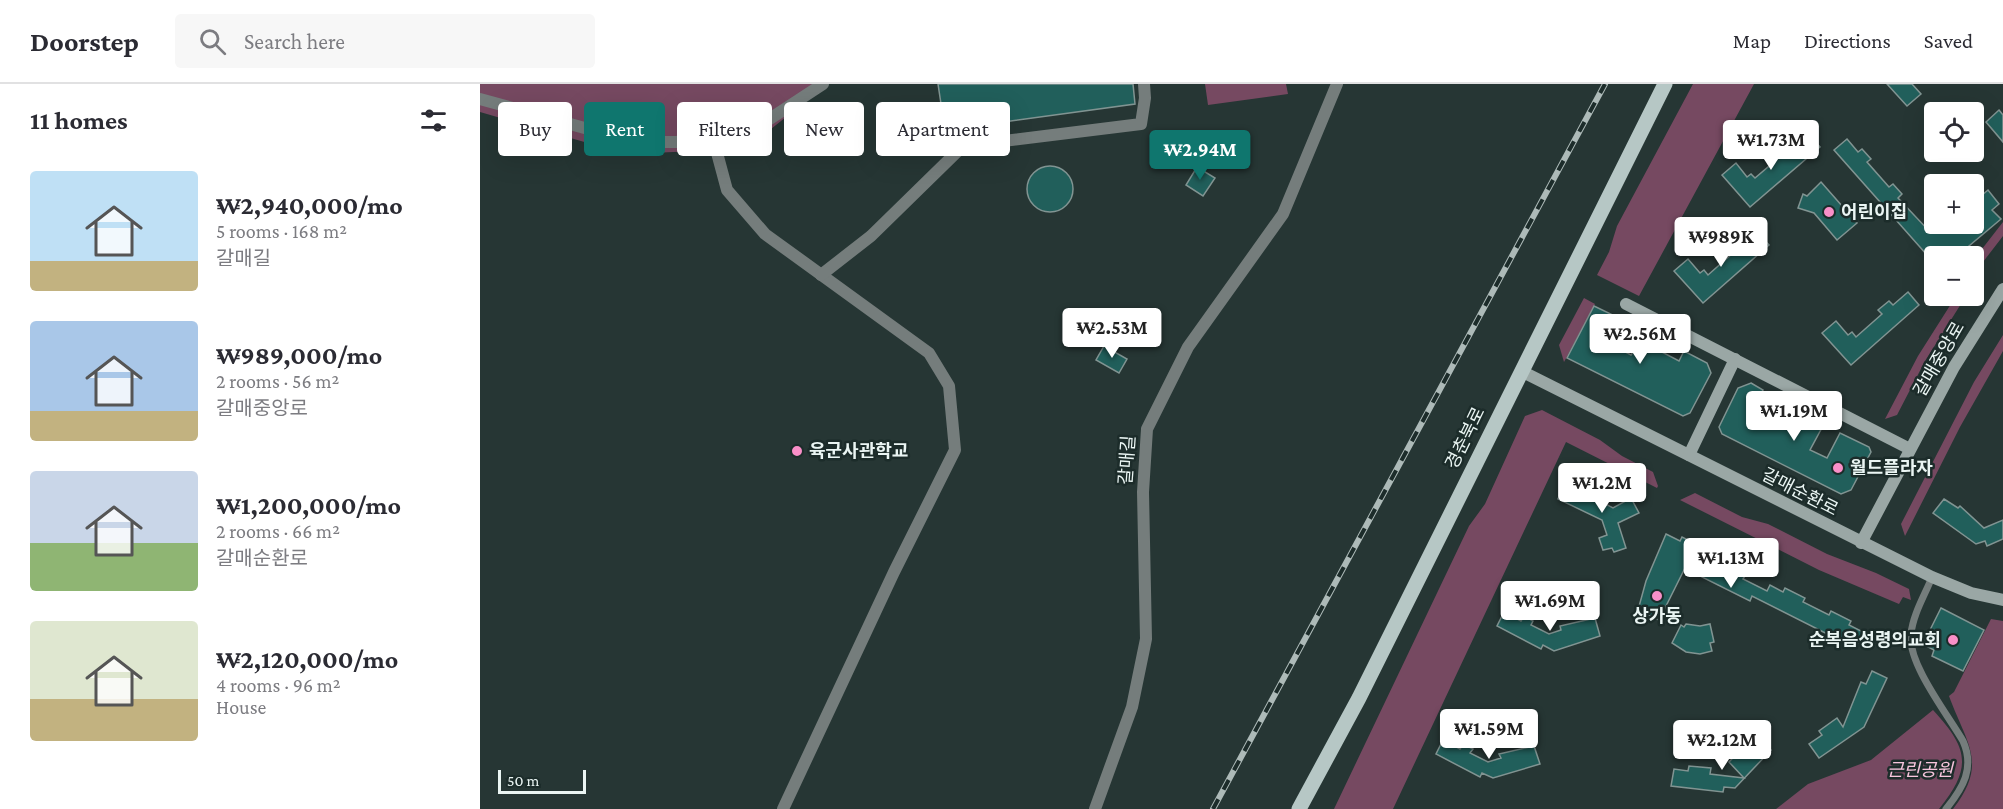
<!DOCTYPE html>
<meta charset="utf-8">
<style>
body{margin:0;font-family:"Crimson Pro","Noto Sans KR",serif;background:#f7f7f7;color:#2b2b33;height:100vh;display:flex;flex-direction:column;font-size:22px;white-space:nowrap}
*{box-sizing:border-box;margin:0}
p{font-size:20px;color:#7c7c81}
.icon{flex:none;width:33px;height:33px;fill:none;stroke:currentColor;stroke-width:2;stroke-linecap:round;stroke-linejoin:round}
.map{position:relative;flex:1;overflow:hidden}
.drawer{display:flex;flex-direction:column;background:#fff;width:480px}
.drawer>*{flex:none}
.guide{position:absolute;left:18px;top:18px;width:570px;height:54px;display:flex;gap:12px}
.controls{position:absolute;left:1444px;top:18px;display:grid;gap:12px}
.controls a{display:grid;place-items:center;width:60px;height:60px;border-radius:6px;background:#fff;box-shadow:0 6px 24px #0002;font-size:30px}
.scale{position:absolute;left:18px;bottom:15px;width:88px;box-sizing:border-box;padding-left:6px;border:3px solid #eaf5f3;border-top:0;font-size:16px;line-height:21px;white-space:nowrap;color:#eaf5f3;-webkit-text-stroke:4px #1c2c2a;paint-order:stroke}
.price{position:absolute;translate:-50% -51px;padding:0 14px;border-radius:6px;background:#fff;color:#222;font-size:20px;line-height:39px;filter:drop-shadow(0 2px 3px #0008)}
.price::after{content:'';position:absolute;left:50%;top:36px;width:18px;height:14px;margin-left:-9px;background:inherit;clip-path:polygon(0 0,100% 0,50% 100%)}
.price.active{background:#0f766e;color:#fff}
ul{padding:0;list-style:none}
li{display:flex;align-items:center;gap:18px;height:150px;padding:0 30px}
li span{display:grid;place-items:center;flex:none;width:168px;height:120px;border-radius:6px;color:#555}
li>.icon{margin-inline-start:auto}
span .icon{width:72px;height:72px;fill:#fffc;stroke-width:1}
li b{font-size:26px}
h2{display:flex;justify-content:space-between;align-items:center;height:72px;padding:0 30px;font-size:26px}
.pill{padding:0 21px;border-radius:6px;background:#fff;box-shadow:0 6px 24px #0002;font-size:21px;line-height:54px}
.pill.active{background:#0f766e;color:#fff}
header{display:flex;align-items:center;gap:36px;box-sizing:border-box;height:84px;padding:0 30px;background:#fff;border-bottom:2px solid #e1e1e2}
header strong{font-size:28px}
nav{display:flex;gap:33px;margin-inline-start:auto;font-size:21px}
.search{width:420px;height:54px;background:#f7f7f7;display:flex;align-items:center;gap:15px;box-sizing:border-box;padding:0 21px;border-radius:6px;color:#7c7c81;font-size:22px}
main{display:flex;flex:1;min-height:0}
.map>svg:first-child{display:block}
</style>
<header>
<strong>Doorstep</strong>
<div class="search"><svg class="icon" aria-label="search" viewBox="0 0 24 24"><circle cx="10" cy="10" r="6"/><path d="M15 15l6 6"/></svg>Search here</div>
<nav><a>Map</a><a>Directions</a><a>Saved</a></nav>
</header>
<main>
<section class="drawer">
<h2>11 homes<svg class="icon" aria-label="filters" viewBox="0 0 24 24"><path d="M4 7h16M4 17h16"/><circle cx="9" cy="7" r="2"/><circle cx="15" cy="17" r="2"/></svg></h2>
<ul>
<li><span style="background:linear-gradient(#bfe0f5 75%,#c2b280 0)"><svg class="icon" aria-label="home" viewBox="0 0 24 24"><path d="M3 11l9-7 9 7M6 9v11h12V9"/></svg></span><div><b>₩2,940,000/mo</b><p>5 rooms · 168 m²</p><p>갈매길</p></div></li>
<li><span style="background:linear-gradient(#a9c7e8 75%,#c2b280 0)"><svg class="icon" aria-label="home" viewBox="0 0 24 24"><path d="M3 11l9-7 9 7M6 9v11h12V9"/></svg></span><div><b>₩989,000/mo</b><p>2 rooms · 56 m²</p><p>갈매중앙로</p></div></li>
<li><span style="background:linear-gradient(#c9d6e8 60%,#8fb573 0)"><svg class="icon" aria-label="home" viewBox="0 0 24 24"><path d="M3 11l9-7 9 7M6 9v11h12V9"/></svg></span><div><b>₩1,200,000/mo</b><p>2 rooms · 66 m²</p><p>갈매순환로</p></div></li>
<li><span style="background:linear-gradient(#dfe7d0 65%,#c2b280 0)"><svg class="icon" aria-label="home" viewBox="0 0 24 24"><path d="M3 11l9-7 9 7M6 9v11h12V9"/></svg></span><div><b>₩2,120,000/mo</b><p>4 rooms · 96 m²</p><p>House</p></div></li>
</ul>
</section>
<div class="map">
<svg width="1523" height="725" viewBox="0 0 1523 725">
<rect width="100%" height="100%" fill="#263634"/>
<g fill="#764961">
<polygon points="0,0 347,0 266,65 146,70 0,28"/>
<polygon points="725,0 806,0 808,10 728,21"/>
<polygon points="1213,0 1274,0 1159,212 1117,191 1129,168 1137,142"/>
<polygon points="1523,138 1523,152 1503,178 1494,198 1495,174"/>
<polygon points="1476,212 1486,212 1445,277 1417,331 1405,335 1438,272"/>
<polygon points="1104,214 1115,220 1084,278 1079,261"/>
<polygon points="1523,251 1523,267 1480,343 1425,452 1421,440 1494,298"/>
<polygon points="1062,326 1120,356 1142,372 1173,388 1178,402 1177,404 1086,358 913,725 854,725 989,442 1005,420 1045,332"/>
<polygon points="1215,409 1262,433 1288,440 1347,470 1396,489 1429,505 1431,516 1423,513 1419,520 1339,486 1200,416"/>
<path d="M1511,535L1523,537V725H1473C1509,679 1486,659 1469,612L1474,608Z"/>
<path d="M1453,626C1488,664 1493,683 1459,725H1296L1328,700L1391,676Z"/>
</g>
<g fill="#215f5b" stroke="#819492" stroke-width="1.5">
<polygon points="458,0 653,0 655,20 465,46"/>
<polygon points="1407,0 1432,0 1441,10 1427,22"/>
<polygon points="1519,26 1523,31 1523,58 1506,38"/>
<polygon points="1327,49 1340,63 1270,123 1242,91 1256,79 1267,93 1271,90 1275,94 1302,71 1299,67 1310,58 1313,61"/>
<polygon points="1367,55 1378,68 1382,65 1391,75 1387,78 1409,103 1413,100 1422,110 1418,114 1450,148 1454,144 1457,148 1468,140 1494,140 1494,118 1508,106 1519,120 1512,126 1521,135 1477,172 1455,172 1455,180 1354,66"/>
<circle cx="570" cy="105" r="23"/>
<polygon points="717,83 735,94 723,112 706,101"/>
<polygon points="1341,98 1377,139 1357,156 1334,129 1318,124 1323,110 1327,112"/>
<polygon points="1277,148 1289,161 1223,219 1194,187 1208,175 1220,189 1224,186 1228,191 1254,168 1250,164 1261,155 1265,159"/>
<polygon points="1428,208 1439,221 1371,281 1342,249 1356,237 1368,251 1372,248 1376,253 1402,230 1398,226 1409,217 1413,221"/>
<polygon points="1114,222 1137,233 1135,238 1144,242 1134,262 1151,271 1161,257 1199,277 1204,267 1227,279 1231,289 1210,329 1203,332 1087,274"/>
<polygon points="624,262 647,275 639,289 616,276"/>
<polygon points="1271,299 1283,306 1272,327 1299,341 1309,320 1345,338 1330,366 1347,374 1360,349 1389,363 1391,368 1371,406 1361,410 1242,350 1239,343 1258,304"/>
<polygon points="1085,400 1103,408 1105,404 1115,409 1112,413 1133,424 1151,414 1159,429 1138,439 1146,464 1134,468 1132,464 1123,466 1119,454 1127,451 1122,436 1078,415"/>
<polygon points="1464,415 1478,424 1480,422 1504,444 1523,436 1523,455 1507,462 1505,457 1496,460 1453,429"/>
<polygon points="1186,450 1200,457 1202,453 1222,463 1220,467 1266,490 1263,495 1287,507 1290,501 1303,508 1305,504 1325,514 1323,518 1349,531 1351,527 1371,537 1369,541 1383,548 1375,564 1272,512 1270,517 1222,493 1225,489 1207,480 1179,536 1158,526 1166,497"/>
<polygon points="1461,524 1504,546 1483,587 1452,572 1454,566 1446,562 1448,557 1445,556"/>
<polygon points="1024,528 1041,537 1044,532 1053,537 1051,541 1069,550 1081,546 1080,542 1115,534 1120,552 1074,567 1063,561 1061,565 1017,542"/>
<polygon points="1206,540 1220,542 1230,540 1234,558 1230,559 1232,567 1220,570 1206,568 1192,559 1201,541 1204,543"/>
<polygon points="1392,587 1407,594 1384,643 1339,674 1329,660 1342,651 1339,647 1357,634 1363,643 1381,598 1386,600"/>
<polygon points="1278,654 1291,666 1255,704 1244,703 1243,708 1191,702 1194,685 1208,687 1209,682 1231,684 1230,690 1264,694 1249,678 1264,662 1268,665"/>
<polygon points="963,656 980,665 983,660 993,665 990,669 1008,678 1021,674 1019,670 1054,662 1060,680 1013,694 1002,689 1000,693 956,670"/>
</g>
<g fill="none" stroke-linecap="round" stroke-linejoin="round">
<path stroke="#757d7c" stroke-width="7" d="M1452,493C1445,511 1433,530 1431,550C1427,579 1468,631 1483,657C1495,684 1483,704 1466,725"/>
<g stroke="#757d7c" stroke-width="12">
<polyline points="0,15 155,58 196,58 233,54 279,42 343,0"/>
<polyline points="233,54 247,106 285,150 449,269 469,302 475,366 414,488 303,725"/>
<polyline points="341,191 391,152 483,62 661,40 665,14 664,0"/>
<polyline points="615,725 652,623 666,555 663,408 667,345 708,263 803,130 857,0"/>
</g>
<g stroke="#9aa7a5" stroke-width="12">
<polyline points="1146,220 1430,365"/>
<polyline points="1041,287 1452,493 1491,509 1523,516"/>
<polyline points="1209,371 1255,275"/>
<polyline points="1381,459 1474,283 1523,205"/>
</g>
<polyline stroke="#b6c7c5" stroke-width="15" points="819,725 879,614 1185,0"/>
<defs>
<polyline id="rail" points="733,725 1125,0"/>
</defs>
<use href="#rail" stroke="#adbab8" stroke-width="6"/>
<use href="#rail" stroke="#1c2c2a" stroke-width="4" stroke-dasharray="11" stroke-linecap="butt"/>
</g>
<g fill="#f98fc8" stroke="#1c2c2a" stroke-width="2">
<circle cx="1349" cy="128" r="6"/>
<circle cx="317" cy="367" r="6"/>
<circle cx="1358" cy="384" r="6"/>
<circle cx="1177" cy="512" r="6"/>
<circle cx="1473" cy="556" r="6"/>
</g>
<g text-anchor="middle" stroke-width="5" stroke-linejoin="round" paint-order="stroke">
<g font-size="18" font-weight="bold" fill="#eaf5f3" stroke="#1c2c2a" text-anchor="start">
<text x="1361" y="134">어린이집</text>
<text x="329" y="373">육군사관학교</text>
<text x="1370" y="390">월드플라자</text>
<text x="1177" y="538" text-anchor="middle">상가동</text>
<text x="1461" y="562" text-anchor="end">순복음성령의교회</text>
</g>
<g font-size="18" fill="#eaf5f3" stroke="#1c2c2a">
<text transform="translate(1459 275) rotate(-60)" y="6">갈매중앙로</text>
<text transform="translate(985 354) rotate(-64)" y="6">경춘북로</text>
<text transform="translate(647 376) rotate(-86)" y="6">갈매길</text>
<text transform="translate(1320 408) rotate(27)" y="6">갈매순환로</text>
</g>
<g font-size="18" font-style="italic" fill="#f7c5dd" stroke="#1c2c2a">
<text x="1440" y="692">근린공원</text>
</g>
</g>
</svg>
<div class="controls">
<a><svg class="icon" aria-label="locate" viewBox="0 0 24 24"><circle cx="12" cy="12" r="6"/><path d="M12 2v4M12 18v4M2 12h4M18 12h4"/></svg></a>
<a>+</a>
<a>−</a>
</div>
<div class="scale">50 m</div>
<b class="price" style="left:1291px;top:87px">₩1.73M</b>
<b class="price active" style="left:720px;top:97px">₩2.94M</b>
<b class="price" style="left:1241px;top:184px">₩989K</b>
<b class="price" style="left:632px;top:275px">₩2.53M</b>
<b class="price" style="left:1160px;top:281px">₩2.56M</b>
<b class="price" style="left:1314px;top:358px">₩1.19M</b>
<b class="price" style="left:1122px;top:430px">₩1.2M</b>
<b class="price" style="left:1251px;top:505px">₩1.13M</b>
<b class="price" style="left:1070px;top:548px">₩1.69M</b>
<b class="price" style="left:1009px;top:676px">₩1.59M</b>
<b class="price" style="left:1242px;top:687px">₩2.12M</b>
<div class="guide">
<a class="pill">Buy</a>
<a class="pill active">Rent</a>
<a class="pill">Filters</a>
<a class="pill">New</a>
<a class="pill">Apartment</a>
</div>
</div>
</main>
